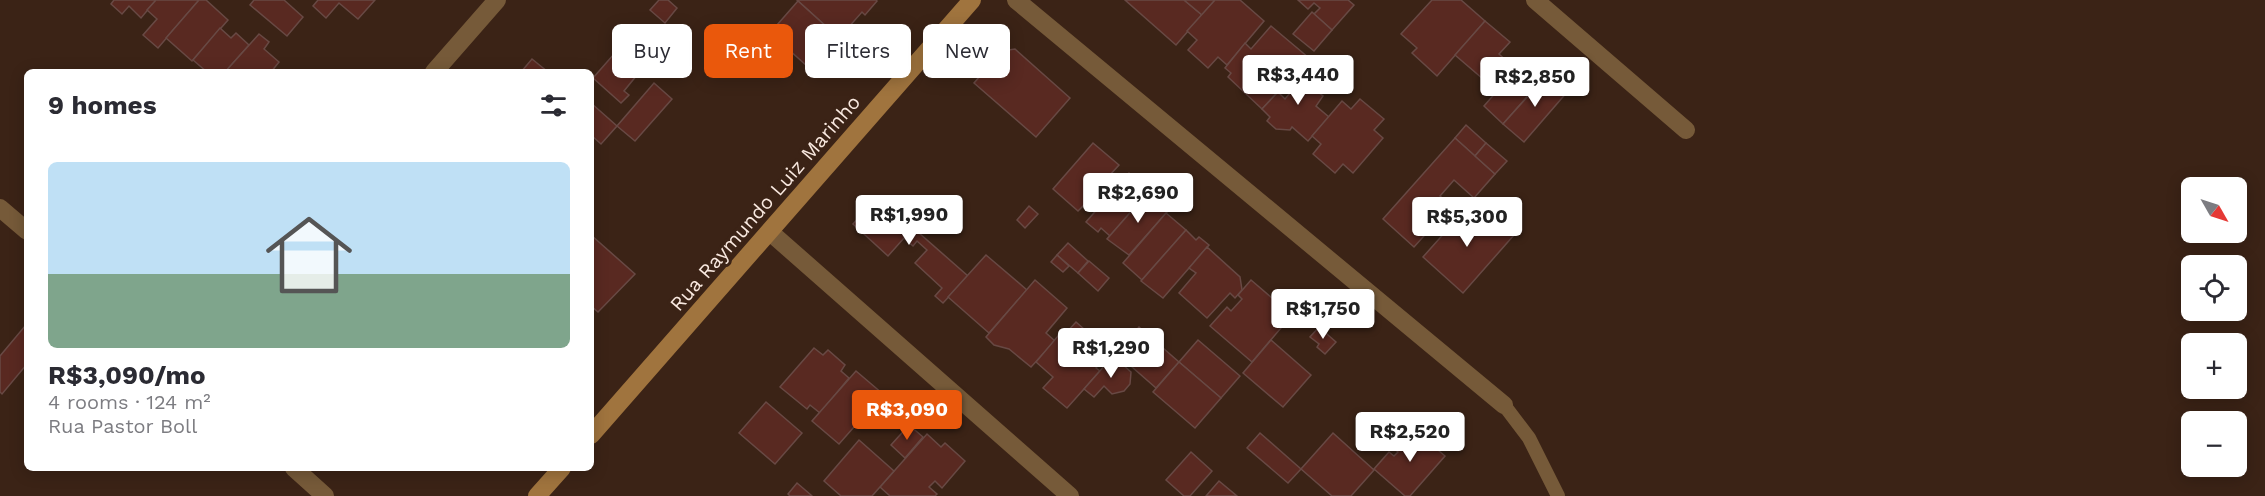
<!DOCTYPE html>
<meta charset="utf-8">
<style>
body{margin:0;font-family:"Work Sans",sans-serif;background:#f7f7f7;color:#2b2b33;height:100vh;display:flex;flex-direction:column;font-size:22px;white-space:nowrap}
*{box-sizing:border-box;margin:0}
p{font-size:20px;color:#7c7c81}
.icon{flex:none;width:33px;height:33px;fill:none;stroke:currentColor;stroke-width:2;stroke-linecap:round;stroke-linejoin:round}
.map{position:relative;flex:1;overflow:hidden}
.details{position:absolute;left:24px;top:69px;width:570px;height:402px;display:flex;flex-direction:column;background:#fff;border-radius:9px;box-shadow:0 3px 15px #0003}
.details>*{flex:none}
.top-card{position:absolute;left:612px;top:24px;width:570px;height:54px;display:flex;gap:12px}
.needle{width:39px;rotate:129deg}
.tools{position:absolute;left:2181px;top:177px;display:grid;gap:12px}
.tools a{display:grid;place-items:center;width:66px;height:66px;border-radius:9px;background:#fff;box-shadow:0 3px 15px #0003;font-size:30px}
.price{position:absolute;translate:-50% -51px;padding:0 14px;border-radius:6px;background:#fff;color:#222;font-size:20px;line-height:39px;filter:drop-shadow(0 2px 3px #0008)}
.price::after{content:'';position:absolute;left:50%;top:36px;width:18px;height:14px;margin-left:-9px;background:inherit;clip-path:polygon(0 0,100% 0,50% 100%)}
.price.selected{background:#ea580c;color:#fff}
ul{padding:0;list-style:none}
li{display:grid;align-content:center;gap:12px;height:318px;padding:0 24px}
li span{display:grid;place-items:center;height:186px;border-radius:9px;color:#555}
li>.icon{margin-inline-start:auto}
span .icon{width:108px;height:108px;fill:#fffc;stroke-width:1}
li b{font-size:26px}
h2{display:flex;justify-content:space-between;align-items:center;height:72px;padding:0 24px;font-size:26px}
.tag{padding:0 21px;border-radius:9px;background:#fff;box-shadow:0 3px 15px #0003;font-size:21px;line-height:54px}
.tag.selected{background:#ea580c;color:#fff}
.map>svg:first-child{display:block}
</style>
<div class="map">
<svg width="2265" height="496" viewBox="0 0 2265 496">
<rect width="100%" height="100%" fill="#3b2316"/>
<g fill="#592921" stroke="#684944" stroke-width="1.5">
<polygon points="114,0 156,0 141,18 129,6 122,14 111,4"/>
<polygon points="156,0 199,0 158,48 143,35 157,19 147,10"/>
<polygon points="199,0 206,0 228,20 192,61 166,38"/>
<polygon points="254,0 284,0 303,17 287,36 250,5"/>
<polygon points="318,0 375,0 358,19 339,3 326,18 313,6"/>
<polygon points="659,0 668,0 677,8 665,23 650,10"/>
<polygon points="797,0 876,0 877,1 865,15 862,12 839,38"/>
<polygon points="1125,0 1184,0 1202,15 1176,45"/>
<polygon points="1184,0 1215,0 1202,15"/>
<polygon points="1215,0 1240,0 1264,21 1227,65 1218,57 1208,68 1188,50 1197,40 1187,31"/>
<polygon points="1298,0 1348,0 1354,5 1332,30 1314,14 1320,8 1314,3 1308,9"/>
<polygon points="1432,0 1461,0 1485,21 1437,76 1412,53 1417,48 1401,34"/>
<polygon points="798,1 840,39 833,46 836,49 828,58 831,60 822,69 819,67 815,73 770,33"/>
<polygon points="1312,12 1332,30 1314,51 1293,34"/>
<polygon points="1485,21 1510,42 1499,54 1509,63 1490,85 1455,55"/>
<polygon points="1271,26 1309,58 1262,109 1228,77 1231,73 1225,68 1245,43 1251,49"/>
<polygon points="220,28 231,38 236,33 249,45 225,72 207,72 193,60"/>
<polygon points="259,34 269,42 264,49 279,62 271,72 225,72"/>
<polygon points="1015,49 1070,98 1036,137 974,83 1002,51"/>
<polygon points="614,54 637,75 624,91 629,95 621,103 593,78"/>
<polygon points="532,59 548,72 521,72"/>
<polygon points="1525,59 1532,65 1535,62 1548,73 1503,124 1484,106"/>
<polygon points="1302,66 1313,75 1315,85 1313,88 1323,96 1316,106 1329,117 1308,141 1292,127 1290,130 1276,129 1267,121 1270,117 1262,109 1278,92 1285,99 1290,93 1283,87"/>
<polygon points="1545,77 1552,83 1555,79 1568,91 1524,142 1503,124"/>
<polygon points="654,83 672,99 635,141 617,126"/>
<polygon points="1360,99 1384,119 1374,130 1383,138 1353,173 1343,164 1335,173 1313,154 1321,144 1312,136 1342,101 1351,109"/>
<polygon points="591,103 617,126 601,144 591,135"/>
<polygon points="1466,125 1486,143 1475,156 1455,138"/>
<polygon points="1455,138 1495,174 1474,198 1454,180 1440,196 1451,206 1414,247 1383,219"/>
<polygon points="1093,143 1119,165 1109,176 1119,184 1097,209 1088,201 1078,211 1053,189"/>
<polygon points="1486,143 1507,161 1495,174 1475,156"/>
<polygon points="1129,173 1141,183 1139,186 1148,193 1110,236 1101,228 1098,232 1086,222"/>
<polygon points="1149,191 1161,201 1158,204 1167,212 1129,255 1107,239"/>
<polygon points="878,197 968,276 943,303 935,296 942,288 915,263 927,250 917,241 913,246 904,238 888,256 853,224"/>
<polygon points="1471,203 1505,233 1508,229 1514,235 1463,293 1423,257"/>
<polygon points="1029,206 1038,214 1025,228 1017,220"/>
<polygon points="1166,213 1186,230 1142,280 1123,263"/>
<polygon points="1186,230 1196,240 1199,237 1209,245 1163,298 1141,281"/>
<polygon points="591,235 635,274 598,312 591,306"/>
<polygon points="1068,243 1088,261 1078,273 1057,255"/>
<polygon points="1207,247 1240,277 1242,290 1235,298 1230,293 1207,318 1179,293 1196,273 1189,268"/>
<polygon points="986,255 1027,290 989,333 948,297"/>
<polygon points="1057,255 1069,266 1063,272 1051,262"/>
<polygon points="1089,261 1109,278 1098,291 1078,273"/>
<polygon points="1035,280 1067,308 1046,333 1055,341 1031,367 1009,349 994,345 986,337"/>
<polygon points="1251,280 1292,315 1252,362 1210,326 1227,307 1231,311 1242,299 1238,295"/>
<polygon points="1076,322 1110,352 1096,368 1100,371 1067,408 1043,388 1053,377 1036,362 1063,330 1066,333"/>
<polygon points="25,326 27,328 27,364 2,394 0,392 0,356"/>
<polygon points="1139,327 1179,362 1156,388 1116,353"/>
<polygon points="1319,327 1336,342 1325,354 1317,347 1319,344 1310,337"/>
<polygon points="1198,340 1240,376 1221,398 1179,362"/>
<polygon points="1271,340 1311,375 1283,407 1243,373"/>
<polygon points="814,348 823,355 828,350 845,365 841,371 849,378 820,413 810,405 807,409 780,387"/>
<polygon points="1113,356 1131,372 1130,384 1124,391 1112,394 1104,386 1094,397 1084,389"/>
<polygon points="1179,362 1221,398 1195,428 1153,392"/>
<polygon points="856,371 883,394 839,444 812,421"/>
<polygon points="766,402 802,433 775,464 739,433"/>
<polygon points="909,425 923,437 905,458 891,445"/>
<polygon points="1411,427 1445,456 1410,496 1405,496 1374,469 1389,452 1394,456 1398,452 1393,447"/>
<polygon points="1260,433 1301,469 1288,483 1247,448"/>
<polygon points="1333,433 1374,470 1351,496 1332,496 1301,469"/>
<polygon points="927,434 941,447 945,443 965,461 942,488 935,481 929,487 937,494 935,496 890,496 880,487"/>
<polygon points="859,440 894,471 872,496 841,496 824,481"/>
<polygon points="1191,452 1212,471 1190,496 1184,496 1166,480"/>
<polygon points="1219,481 1237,496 1206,496"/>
<polygon points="797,483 811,495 812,496 790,496 788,494"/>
</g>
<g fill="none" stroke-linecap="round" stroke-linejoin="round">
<polyline stroke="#765a39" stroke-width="14" points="1504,405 1529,438 1558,496"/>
<g stroke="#765a39" stroke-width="18">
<polyline points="1016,0 1504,405"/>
<polyline points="1535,0 1686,130"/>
<polyline points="434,72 497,0"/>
<polyline points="0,208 27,231"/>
<polyline points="770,232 1070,496"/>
<polyline points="294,468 325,496"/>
</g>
<g stroke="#a0743e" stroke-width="18">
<polyline points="591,435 972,0"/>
<polyline points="537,496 562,468"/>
</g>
</g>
<g text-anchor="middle" stroke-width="6" stroke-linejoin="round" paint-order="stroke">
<g font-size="20" fill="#f9e9e0" stroke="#3b2316">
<text transform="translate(765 203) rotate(-49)" y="7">Rua Raymundo Luiz Marinho</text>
</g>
</g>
</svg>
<div class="tools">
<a><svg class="needle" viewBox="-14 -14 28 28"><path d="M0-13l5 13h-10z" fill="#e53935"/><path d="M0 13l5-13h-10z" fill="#7c7c81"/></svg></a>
<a><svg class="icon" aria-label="locate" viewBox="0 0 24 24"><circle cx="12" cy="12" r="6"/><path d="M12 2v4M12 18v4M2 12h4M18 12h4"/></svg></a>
<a>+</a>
<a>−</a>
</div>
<b class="price" style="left:1298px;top:106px">R$3,440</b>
<b class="price" style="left:1535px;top:108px">R$2,850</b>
<b class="price" style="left:1138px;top:224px">R$2,690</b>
<b class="price" style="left:909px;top:246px">R$1,990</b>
<b class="price" style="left:1467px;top:248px">R$5,300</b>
<b class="price" style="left:1323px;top:340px">R$1,750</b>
<b class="price" style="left:1111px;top:379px">R$1,290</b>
<b class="price selected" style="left:907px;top:441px">R$3,090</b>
<b class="price" style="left:1410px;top:463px">R$2,520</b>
<div class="top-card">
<a class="tag">Buy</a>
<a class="tag selected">Rent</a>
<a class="tag">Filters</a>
<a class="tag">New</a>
</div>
<section class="details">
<h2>9 homes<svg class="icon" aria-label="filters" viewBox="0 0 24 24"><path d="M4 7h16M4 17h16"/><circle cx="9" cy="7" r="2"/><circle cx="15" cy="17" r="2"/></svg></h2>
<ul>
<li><span style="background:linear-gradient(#bfe0f5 60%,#7fa58c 0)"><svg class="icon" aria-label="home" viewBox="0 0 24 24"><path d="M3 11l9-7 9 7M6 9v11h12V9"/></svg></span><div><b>R$3,090/mo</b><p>4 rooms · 124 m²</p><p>Rua Pastor Boll</p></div></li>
</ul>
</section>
</div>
